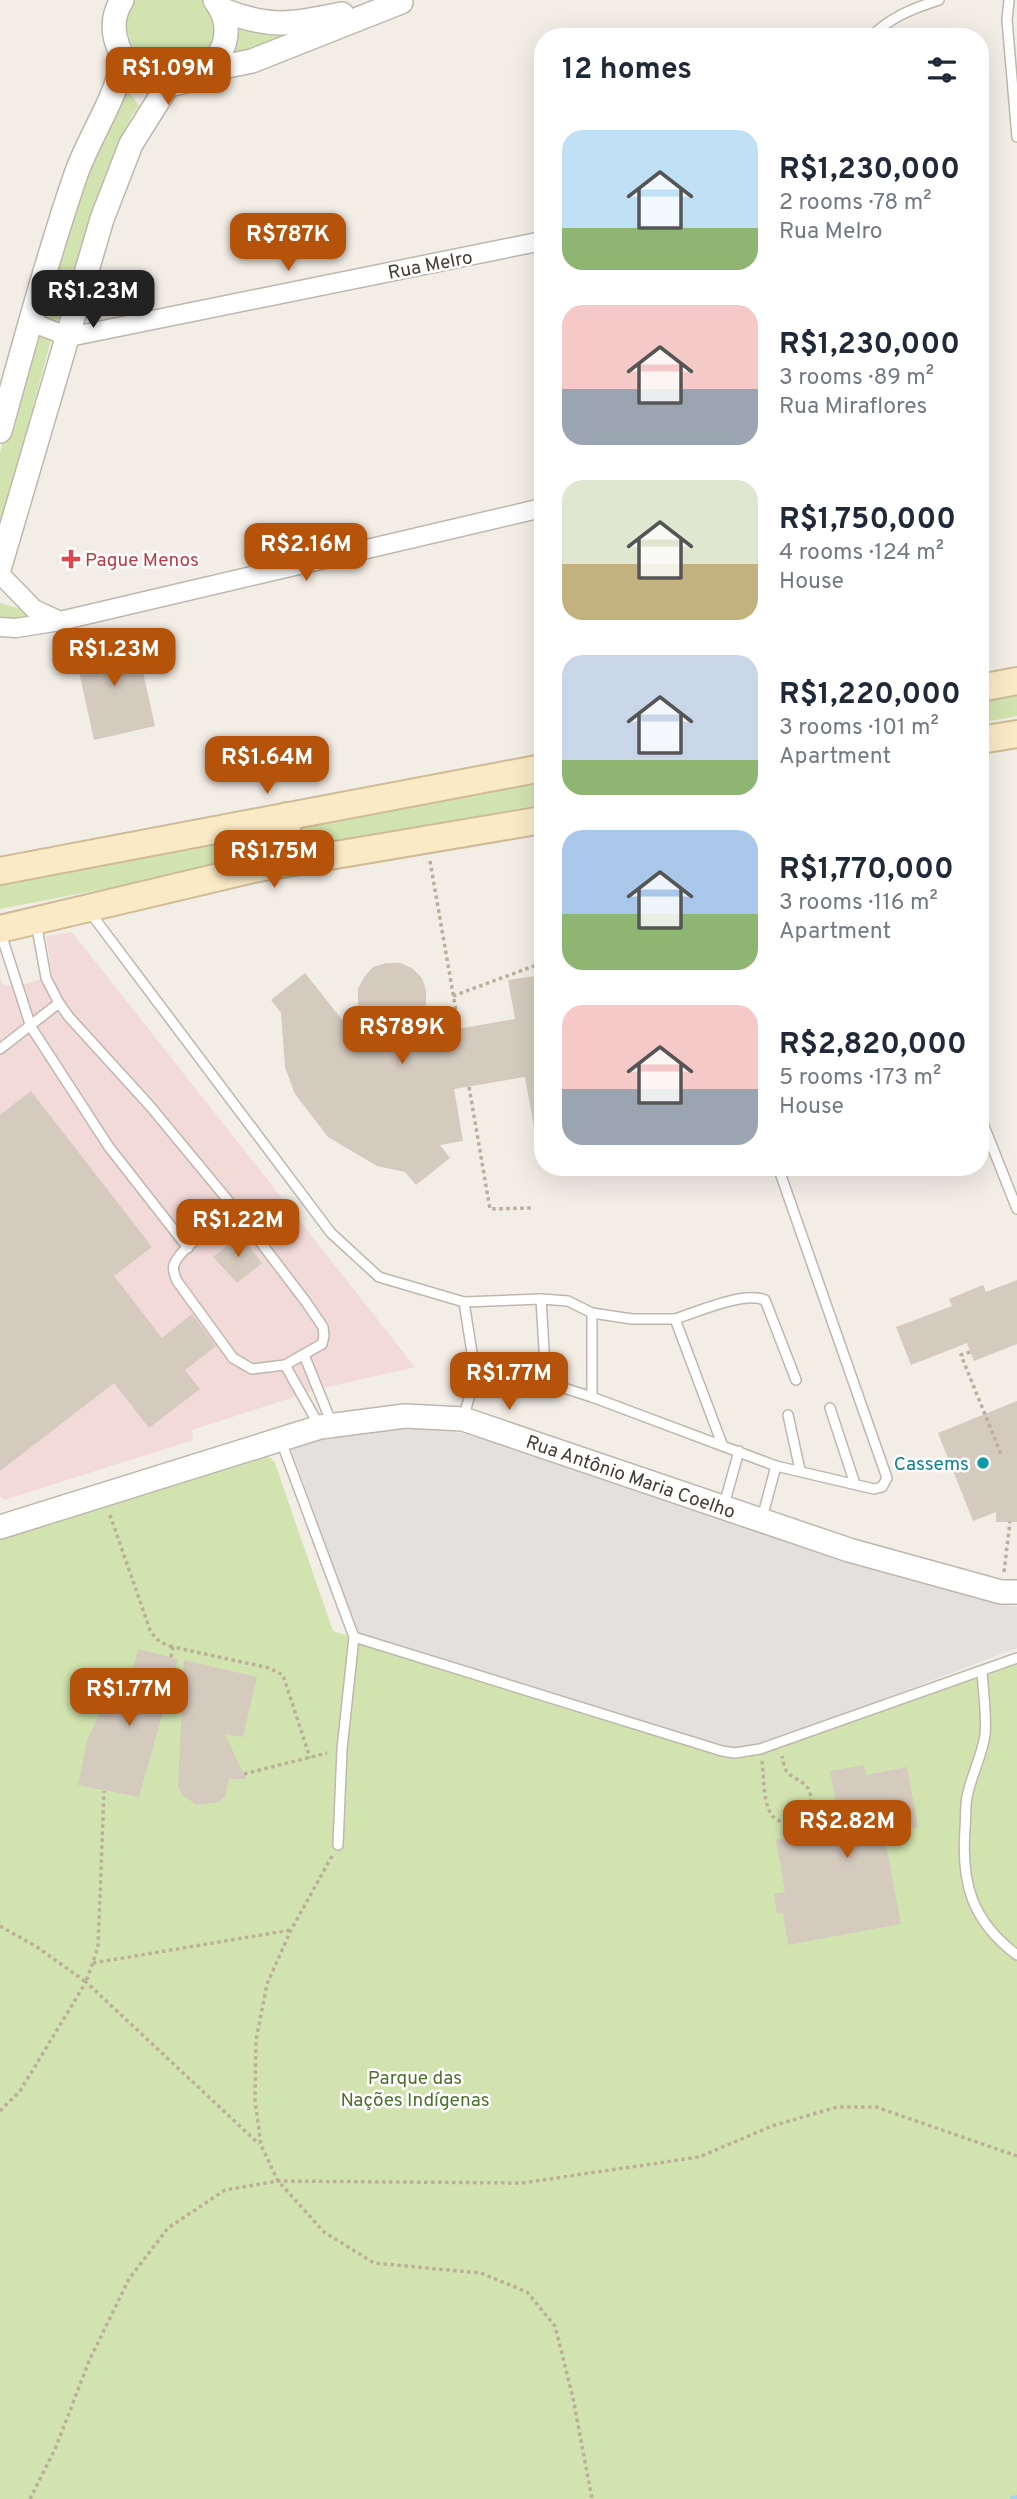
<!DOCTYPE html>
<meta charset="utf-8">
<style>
body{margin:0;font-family:Overpass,sans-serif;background:#f6f6f7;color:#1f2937;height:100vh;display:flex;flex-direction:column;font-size:26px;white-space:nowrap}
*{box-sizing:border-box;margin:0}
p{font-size:23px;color:#747a83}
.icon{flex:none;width:38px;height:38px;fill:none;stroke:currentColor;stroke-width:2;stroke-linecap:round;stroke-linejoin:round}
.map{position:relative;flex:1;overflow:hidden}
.drawer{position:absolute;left:534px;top:28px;width:455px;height:1148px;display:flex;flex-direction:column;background:#fff;border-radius:28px;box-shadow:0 7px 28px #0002}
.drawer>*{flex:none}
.price{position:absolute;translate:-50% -60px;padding:0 16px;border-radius:14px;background:#b45309;color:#fff;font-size:23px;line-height:46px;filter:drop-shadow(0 2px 4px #0008)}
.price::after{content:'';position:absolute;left:50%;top:42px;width:21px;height:16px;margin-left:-10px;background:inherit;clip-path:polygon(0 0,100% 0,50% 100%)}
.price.current{background:#222;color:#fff}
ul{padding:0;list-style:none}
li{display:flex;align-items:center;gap:21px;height:175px;padding:0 28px}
li span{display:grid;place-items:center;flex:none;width:196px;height:140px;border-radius:21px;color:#555}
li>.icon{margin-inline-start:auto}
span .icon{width:84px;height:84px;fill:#fffc;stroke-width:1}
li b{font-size:30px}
h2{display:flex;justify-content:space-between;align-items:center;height:84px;padding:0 28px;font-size:30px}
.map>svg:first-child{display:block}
</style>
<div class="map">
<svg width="1017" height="2499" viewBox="0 0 1017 2499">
<rect width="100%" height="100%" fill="#f2ede5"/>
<polygon fill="#f2dad9" points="72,932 415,1367 319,1389 192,1430 193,1440 4,1500 0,1496 0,978 3,985 18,986 52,976 46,936"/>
<g fill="#d1e4b0">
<path d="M134,0H209C211,6 215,15 216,21C219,71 145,85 129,37C125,25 126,11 134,0Z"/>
<polygon points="349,16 252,59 231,55 231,21"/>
<polygon points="126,92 129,92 139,106 131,117 89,219 48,351 0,531 0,453 59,238 89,158"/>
<polygon points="0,603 18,608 39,620 0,624"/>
<polygon points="1017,685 1017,716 980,723 980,692"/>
<polygon points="542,776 542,804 0,909 0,879"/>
<polygon points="261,1456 271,1458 275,1463 333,1631 722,1754 782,1742 1017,1663 1017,2499 0,2499 0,1538"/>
</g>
<polygon fill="#e3e0dd" points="408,1426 462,1433 943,1588 999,1604 1017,1607 1017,1648 760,1746 735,1750 359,1638 290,1445 339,1433"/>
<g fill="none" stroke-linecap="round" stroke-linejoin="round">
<polyline stroke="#a4d4ec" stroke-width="6" points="1013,2499 1017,2498"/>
</g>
<g fill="#d5cabe">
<polygon points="135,636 155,726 94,740 74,649"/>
<polygon points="386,963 400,963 412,968 422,978 426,990 426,1004 412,1037 515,1019 508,980 542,975 542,1126 534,1127 525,1077 454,1089 463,1141 440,1145 450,1158 416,1185 405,1172 377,1166 328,1137 295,1094 285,1067 281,1013 271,1000 305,973 358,1040 358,989 364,977 373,967"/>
<polygon points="31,1091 152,1247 114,1276 162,1338 192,1314 216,1346 185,1370 200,1389 149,1428 114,1383 0,1471 0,1115"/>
<polygon points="240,1235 262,1263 237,1283 213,1257"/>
<polygon points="1017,1280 1017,1344 974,1361 967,1343 911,1365 896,1327 952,1306 949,1299 983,1285 986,1292"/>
<polygon points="1017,1401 1017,1522 996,1522 996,1512 973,1521 938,1433"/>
<polygon points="138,1649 178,1659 139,1797 78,1785 87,1740 102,1709 130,1681"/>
<polygon points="184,1660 257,1677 243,1737 225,1734 246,1779 229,1779 225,1797 218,1802 197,1805 182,1795 178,1786"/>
<polygon points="864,1765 866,1775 907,1767 918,1827 884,1834 901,1924 788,1945 783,1913 777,1914 774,1894 785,1892 776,1840 841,1828 830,1771"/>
</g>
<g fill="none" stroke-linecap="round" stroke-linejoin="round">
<defs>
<g id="service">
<polyline points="1009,0 1007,20 1017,137"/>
<path d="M871,37C890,17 914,8 939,0"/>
<polyline points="89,911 331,1233 379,1277 464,1302 473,1359 473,1384 463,1419"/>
<path d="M36,922L46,978L59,1003L69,1017L150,1106L236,1210L306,1302L323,1327L324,1336L322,1344L285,1365L252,1369L233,1358L177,1281C175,1276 172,1271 174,1265C180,1247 220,1222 236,1210"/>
<polyline points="0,931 31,1027 109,1147 188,1248"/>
<polyline points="0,1049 59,1003"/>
<polyline points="980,1116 1017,1209"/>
<polyline points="541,1299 546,1382"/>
<polyline points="464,1302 541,1299 568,1301 592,1313 632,1319 675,1319 722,1444"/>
<polyline points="592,1313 592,1397"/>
<path d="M675,1319C697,1312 744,1291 765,1300L796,1380"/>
<polyline points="304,1355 332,1424"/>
<polyline points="473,1359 592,1397 776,1466 874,1489 882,1487 887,1478 778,1167"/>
<polyline points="285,1365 320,1427"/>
<polyline points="830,1408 855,1484"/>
<polyline points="788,1415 800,1470"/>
<polyline points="281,1441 354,1637 342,1749 338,1845"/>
<polyline points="724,1505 739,1451"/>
<polyline points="762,1518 776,1466"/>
<polyline points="354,1637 722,1751 735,1753 760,1749 1017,1658"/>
<path d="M982,1671C983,1692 987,1714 985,1735C982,1756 971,1776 967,1797C965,1807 966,1818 965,1829C961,1884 972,1921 1017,1955"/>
</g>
<g id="minor">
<polyline points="31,322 69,337 542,241"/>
<polyline points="0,574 34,609 60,621"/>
<polyline points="0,627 16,628 60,621 542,508"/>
</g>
<g id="tertiary">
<path d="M122,0C113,14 112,31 118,46C146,127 262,63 215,0"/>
<path d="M223,10C271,29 292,24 342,14"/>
<polyline points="208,70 252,61 401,2"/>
<path d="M0,431C24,345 47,259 76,174C90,135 114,103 123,61"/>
<polyline points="0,566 102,219 131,144 168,85"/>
<polyline points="0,1527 320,1427 405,1416 463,1419 849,1550 1001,1592 1017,1592"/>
</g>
<g id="secondary">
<polyline points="980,688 1017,681"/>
<polyline points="980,740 1017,734"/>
<path d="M257,867C280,853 289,845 287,816"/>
<polyline points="0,871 542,768"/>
<polyline points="0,929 253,869 542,820"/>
</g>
</defs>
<use href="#service" stroke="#bfb7ab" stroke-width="12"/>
<use href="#minor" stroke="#bfb7ab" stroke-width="21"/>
<use href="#tertiary" stroke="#bfb7ab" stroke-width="26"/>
<use href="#secondary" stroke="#cfbc97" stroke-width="30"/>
<g stroke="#bdae9a" stroke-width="3.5" stroke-dasharray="3.5 3.5" stroke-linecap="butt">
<polyline points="430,861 459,1028"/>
<polyline points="453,996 542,963"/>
<polyline points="469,1087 490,1209 531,1208"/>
<polyline points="970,1352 961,1355 1001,1454"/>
<path d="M110,1515L150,1630C156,1640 162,1644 173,1647"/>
<polyline points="1004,1572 1010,1522"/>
<polyline points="171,1657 173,1647 269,1668 283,1675 310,1758"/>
<path d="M762,1761C764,1776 763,1796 769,1810C778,1834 817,1818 810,1793C807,1781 794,1780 787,1772C784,1768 783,1761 782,1756"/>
<polyline points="244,1774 327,1753"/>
<polyline points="792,1821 795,1837"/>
<polyline points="332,1856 291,1930 267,1984 256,2040 255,2100 261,2145 278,2181 324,2232 374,2263 481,2273 527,2292 555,2326 573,2398 592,2499"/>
<polyline points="0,1926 37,1947 86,1982 98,1947 104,1791"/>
<polyline points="93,1963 291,1930"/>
<polyline points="0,2111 20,2091 86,1982 259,2144"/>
<polyline points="30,2499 56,2447 89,2361 129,2279 168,2228 225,2190 278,2181 522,2183 699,2157 772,2126 837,2107 876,2107 1017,2156"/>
</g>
<use href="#service" stroke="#fff" stroke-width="9"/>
<use href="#minor" stroke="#fff" stroke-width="18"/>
<use href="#tertiary" stroke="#fff" stroke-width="23"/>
<use href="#secondary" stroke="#fbeac6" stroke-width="26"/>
</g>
<path fill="#e0444e" stroke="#fff" stroke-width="2.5" d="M67.5 548.5h7v7h7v7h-7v7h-7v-7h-7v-7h7z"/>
<circle fill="#0f9aa8" stroke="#fff" stroke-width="2.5" cx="983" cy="1463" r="7"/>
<g text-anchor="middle" stroke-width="5" stroke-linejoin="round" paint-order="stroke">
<g font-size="19" fill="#443d35" stroke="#fff">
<text transform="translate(430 264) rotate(-11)" y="7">Rua Melro</text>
<text transform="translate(631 1476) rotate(19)" y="7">Rua Antônio Maria Coelho</text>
</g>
<g font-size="19" fill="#be3a42" stroke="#fff" text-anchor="start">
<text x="85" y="566">Pague Menos</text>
</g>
<g font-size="19" fill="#0d838f" stroke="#fff" text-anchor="end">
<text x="969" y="1470">Cassems</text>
</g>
<g font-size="19" fill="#4c722c" stroke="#fff">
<text x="415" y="2084">Parque das<tspan x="415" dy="22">Nações Indígenas</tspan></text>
</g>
</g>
</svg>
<b class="price" style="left:168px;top:107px">R$1.09M</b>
<b class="price" style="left:288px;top:273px">R$787K</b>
<b class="price current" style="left:93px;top:330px">R$1.23M</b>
<b class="price" style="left:306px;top:583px">R$2.16M</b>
<b class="price" style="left:114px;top:688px">R$1.23M</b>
<b class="price" style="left:267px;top:796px">R$1.64M</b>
<b class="price" style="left:274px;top:890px">R$1.75M</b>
<b class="price" style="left:402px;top:1066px">R$789K</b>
<b class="price" style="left:238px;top:1259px">R$1.22M</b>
<b class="price" style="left:509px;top:1412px">R$1.77M</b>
<b class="price" style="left:129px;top:1728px">R$1.77M</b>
<b class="price" style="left:847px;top:1860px">R$2.82M</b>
<section class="drawer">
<h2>12 homes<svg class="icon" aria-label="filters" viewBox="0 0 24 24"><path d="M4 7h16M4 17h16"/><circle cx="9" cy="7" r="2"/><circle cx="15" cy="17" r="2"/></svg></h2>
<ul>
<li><span style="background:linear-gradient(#bfe0f5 70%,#8fb573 0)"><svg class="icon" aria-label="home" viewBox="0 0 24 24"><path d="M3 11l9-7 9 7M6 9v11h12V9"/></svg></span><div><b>R$1,230,000</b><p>2 rooms · 78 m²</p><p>Rua Melro</p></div></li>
<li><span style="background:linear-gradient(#f6c9c9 60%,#9aa5b1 0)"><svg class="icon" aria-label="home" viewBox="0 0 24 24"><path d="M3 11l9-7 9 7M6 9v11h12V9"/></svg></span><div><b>R$1,230,000</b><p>3 rooms · 89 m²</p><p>Rua Miraflores</p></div></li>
<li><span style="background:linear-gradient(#dfe7d0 60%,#c2b280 0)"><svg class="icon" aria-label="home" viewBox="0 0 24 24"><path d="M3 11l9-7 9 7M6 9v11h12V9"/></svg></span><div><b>R$1,750,000</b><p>4 rooms · 124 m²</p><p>House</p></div></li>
<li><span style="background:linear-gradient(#c9d6e8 75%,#8fb573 0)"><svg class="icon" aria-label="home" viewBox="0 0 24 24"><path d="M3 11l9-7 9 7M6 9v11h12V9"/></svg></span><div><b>R$1,220,000</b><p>3 rooms · 101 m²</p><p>Apartment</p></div></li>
<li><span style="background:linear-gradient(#a9c7e8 60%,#8fb573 0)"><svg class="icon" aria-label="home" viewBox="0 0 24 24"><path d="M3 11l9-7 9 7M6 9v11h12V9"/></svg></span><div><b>R$1,770,000</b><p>3 rooms · 116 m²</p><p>Apartment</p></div></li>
<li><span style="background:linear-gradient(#f6c9c9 60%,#9aa5b1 0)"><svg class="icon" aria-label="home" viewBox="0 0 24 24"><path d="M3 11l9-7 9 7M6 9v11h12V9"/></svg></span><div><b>R$2,820,000</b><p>5 rooms · 173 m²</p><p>House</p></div></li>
</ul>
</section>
</div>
